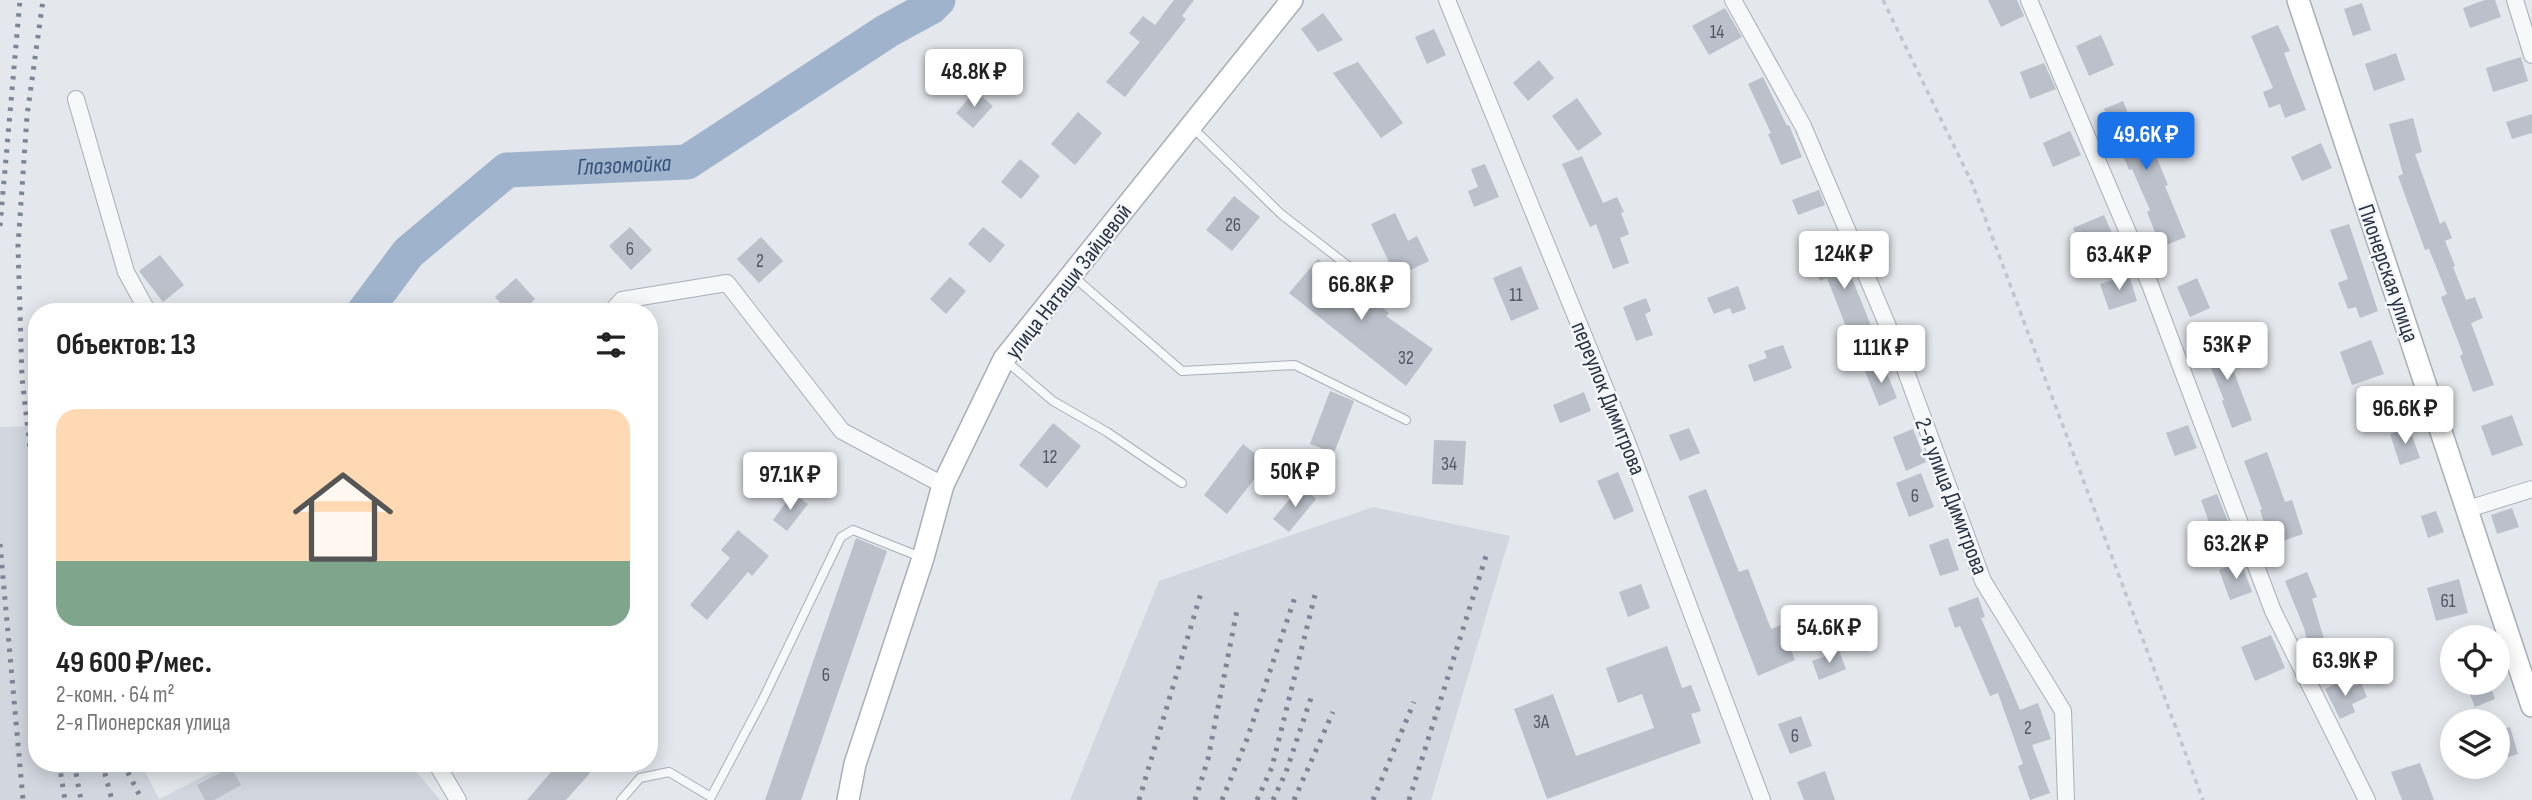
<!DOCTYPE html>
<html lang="ru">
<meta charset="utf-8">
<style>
body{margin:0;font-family:"Sofia Sans Condensed",sans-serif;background:#f6f6f6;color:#222;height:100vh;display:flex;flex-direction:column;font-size:26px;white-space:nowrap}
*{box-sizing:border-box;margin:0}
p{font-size:23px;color:#767676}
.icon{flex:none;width:38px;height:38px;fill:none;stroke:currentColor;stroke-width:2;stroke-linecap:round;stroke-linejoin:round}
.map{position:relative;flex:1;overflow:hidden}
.drawer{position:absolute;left:28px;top:303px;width:630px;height:469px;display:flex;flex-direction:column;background:#fff;border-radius:28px;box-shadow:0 4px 18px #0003}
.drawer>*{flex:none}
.controls{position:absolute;left:2440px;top:625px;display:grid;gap:14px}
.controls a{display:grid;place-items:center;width:70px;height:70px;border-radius:50%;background:#fff;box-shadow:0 4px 18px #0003;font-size:35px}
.price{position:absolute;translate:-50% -60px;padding:0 16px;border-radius:7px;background:#fff;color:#222;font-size:23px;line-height:46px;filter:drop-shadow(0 2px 4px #0008)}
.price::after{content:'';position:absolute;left:50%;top:42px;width:21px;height:16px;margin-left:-10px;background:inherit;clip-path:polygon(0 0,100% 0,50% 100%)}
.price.selected{background:#1a73e8;color:#fff}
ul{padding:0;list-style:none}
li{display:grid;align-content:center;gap:14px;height:371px;padding:0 28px}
li span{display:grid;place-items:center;height:217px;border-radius:21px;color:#555}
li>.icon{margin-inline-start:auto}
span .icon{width:126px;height:126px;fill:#fffc;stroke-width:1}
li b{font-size:30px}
h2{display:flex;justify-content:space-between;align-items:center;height:84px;padding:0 28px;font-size:30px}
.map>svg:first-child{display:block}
</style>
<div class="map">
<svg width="2532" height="800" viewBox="0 0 2532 800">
<rect width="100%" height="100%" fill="#e4e7ec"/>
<g fill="#d2d6de">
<polygon points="37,426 37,763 141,763 159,799 230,763 409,763 440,800 0,800 0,427"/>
<polygon points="1373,507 1510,536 1431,800 1070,800 1159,581"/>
</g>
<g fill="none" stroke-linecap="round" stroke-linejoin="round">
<path stroke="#9fb4cc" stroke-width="35" id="s1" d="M364,312L408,253L507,170L687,162L887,31L931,7L938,0"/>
</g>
<g fill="#bbc0ca">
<polygon points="1174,0 1194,0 1182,16 1186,19 1125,97 1106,82 1140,42 1129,33 1143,16 1155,25"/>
<polygon points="1988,0 2017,0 2024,16 2001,27"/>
<polygon points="2485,0 2495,0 2501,17 2470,28 2463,8"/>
<polygon points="2362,3 2371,30 2353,36 2344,9"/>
<polygon points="1725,8 1742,37 1709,55 1692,26"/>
<polygon points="1323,13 1343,40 1318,52 1301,29"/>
<polygon points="2278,25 2290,51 2284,53 2306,110 2285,118 2280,104 2269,108 2263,92 2273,88 2251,36"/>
<polygon points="1434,29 1446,55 1427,64 1415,37"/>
<polygon points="2101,35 2114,65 2089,76 2076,46"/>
<polygon points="2396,53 2405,80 2374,91 2365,64"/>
<polygon points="2521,57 2528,81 2493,92 2486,68"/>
<polygon points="1539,60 1554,78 1528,101 1513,83"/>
<polygon points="1358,62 1403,123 1381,138 1333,73"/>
<polygon points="2044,63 2056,89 2030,99 2020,72"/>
<polygon points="1763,77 1787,126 1789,125 1802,157 1781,165 1768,134 1771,133 1748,84"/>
<polygon points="975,91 993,106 973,128 956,113"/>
<polygon points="1577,98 1602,134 1578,151 1552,116"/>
<polygon points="2123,101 2129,116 2138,113 2168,185 2165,186 2186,237 2161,247 2147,212 2150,210 2132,169 2129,170 2104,109"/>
<polygon points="1078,112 1102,133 1075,165 1051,144"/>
<polygon points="2532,114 2532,133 2512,139 2506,122"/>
<polygon points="2413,118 2422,152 2415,154 2440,224 2445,221 2452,238 2445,241 2455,266 2453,267 2466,300 2475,297 2483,318 2471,323 2494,385 2473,392 2460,356 2463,354 2441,297 2447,294 2429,249 2425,250 2398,176 2403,174 2389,124"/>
<polygon points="2070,131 2081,155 2053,167 2043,143"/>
<polygon points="2321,143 2332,168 2302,181 2291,157"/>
<polygon points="1582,156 1603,203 1617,197 1624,212 1621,213 1629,234 1620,238 1629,263 1613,269 1596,224 1590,227 1562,164"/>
<polygon points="1020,159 1040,176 1021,199 1001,182"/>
<polygon points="1485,164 1499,197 1474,207 1468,191 1478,187 1471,169"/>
<polygon points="1819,190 1825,205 1798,215 1792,200"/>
<polygon points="1234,196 1260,217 1232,251 1206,230"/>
<polygon points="1395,213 1408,241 1417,236 1429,261 1396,277 1371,224"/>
<polygon points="2104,215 2112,233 2081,246 2073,228"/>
<polygon points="2349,224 2378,311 2360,318 2356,307 2348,309 2338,283 2348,279 2330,230"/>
<polygon points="630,227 652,250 631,270 609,246"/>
<polygon points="983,227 1005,245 990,263 968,244"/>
<polygon points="761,237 783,261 759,283 737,259"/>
<polygon points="1836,239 1874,333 1852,342 1827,278 1820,281 1814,266 1826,261 1820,246"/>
<polygon points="160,255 184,285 163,302 139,271"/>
<polygon points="1318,259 1361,294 1363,292 1389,313 1386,316 1433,349 1406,386 1289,293"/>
<polygon points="1521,266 1539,309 1511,321 1493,278"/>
<polygon points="2129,275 2137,301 2109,310 2100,284"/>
<polygon points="950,277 966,291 946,314 930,299"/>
<polygon points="516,278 535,299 521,312 508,312 495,297"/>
<polygon points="2197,278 2210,308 2190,317 2177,287"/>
<polygon points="1738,286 1746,309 1732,314 1730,308 1714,314 1707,298"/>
<polygon points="1646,298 1651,311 1645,314 1653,335 1636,341 1623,307"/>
<polygon points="2220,335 2252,420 2232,428 2222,401 2224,400 2201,343"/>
<polygon points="2371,340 2384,374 2352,385 2340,352"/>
<polygon points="1783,345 1792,368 1754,382 1748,365 1767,358 1764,351"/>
<polygon points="1883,364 1897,398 1879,406 1865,371"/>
<polygon points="1330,391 1354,401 1334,453 1310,444"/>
<polygon points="1584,392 1591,411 1560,423 1553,405"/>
<polygon points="2512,415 2523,445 2492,456 2481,426"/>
<polygon points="1053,423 1081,446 1047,488 1019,465"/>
<polygon points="2188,425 2197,448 2175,456 2166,433"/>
<polygon points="2409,427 2420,458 2400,465 2390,434"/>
<polygon points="1689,428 1700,453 1680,461 1669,435"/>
<polygon points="1913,429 1926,462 1906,471 1893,437"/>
<polygon points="1434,440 1466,441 1463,485 1432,484"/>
<polygon points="1243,444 1267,463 1227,514 1204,495"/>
<polygon points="2267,452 2285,502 2292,500 2303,534 2271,545 2260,510 2262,509 2244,461"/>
<polygon points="1618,472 1634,511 1614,520 1597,481"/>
<polygon points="1921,473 1934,507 1909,517 1896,483"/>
<polygon points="1301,486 1316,499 1289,532 1273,519"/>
<polygon points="1706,489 1739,572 1748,569 1771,629 1781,625 1795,660 1758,676 1688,496"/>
<polygon points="793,493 808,504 787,531 773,520"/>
<polygon points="2217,494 2231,529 2214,536 2201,500"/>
<polygon points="2512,508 2519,527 2497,534 2491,515"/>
<polygon points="2436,511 2444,532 2428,538 2421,516"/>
<polygon points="738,530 769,556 752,576 748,572 707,620 690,605 730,558 721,550"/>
<polygon points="856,538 887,551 801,800 765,800"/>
<polygon points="1948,538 1959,570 1940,576 1929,545"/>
<polygon points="2241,562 2252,592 2230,600 2219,570"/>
<polygon points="2307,572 2317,597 2312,599 2328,652 2311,657 2304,628 2285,581"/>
<polygon points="2459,579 2468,613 2436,621 2427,588"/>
<polygon points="1641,584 1650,608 1628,617 1619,592"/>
<polygon points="1978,597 1985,617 1981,618 2020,710 2038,703 2051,739 2032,745 2050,793 2030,800 2018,766 2023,764 1998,693 1990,696 1960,626 1955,628 1948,608"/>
<polygon points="2271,635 2285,668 2255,681 2241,647"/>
<polygon points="1667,646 1682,688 1691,685 1701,711 1691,714 1701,743 1547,799 1514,709 1553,694 1576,756 1654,728 1642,694 1618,703 1606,668"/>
<polygon points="1839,651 1846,669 1819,680 1812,661"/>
<polygon points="2341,681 2345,690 2361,683 2367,697 2352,704 2355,712 2340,719 2325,689"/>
<polygon points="2465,682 2489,682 2495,699 2475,707"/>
<polygon points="1801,716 1812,746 1790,754 1778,724"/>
<polygon points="2510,727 2518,754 2501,759 2497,747 2497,731"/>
<polygon points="559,763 578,763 590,773 566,800 527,800"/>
<polygon points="2420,763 2434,800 2402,800 2391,772"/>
<polygon points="231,767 241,785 214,800 205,800 197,785"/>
<polygon points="1825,771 1835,800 1804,800 1797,782"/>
</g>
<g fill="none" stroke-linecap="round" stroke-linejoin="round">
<defs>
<g id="lane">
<polyline points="1193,128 1281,214 1386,295"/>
<polyline points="1074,277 1182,371 1295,365 1406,420"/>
<polyline points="1006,361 1053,401 1107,432 1182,483"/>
<polyline points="621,800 640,778 669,772 711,797 762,701 841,537 853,530 923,558"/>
</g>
<g id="street">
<polyline points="1447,0 1627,442 1762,800"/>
<polyline points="1733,0 1803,126 1898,350 1983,581 2063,711 2066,800"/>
<polyline points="2029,0 2149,282 2273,611 2367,800"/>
<polyline points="2515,0 2532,55"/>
<polyline points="76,99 126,272 148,312"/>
<polyline points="611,312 622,300 727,283 842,431 943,485"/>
<polyline points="2468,509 2532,489"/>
<polyline points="436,763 458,800"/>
</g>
<g id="secondary">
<polyline points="2298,0 2532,706"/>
<polyline points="848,800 855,764 923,558 943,485 1004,359 1292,0"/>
</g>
</defs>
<use href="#lane" stroke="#a9aeb7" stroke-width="10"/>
<use href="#street" stroke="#a9aeb7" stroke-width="18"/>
<use href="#secondary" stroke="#a9aeb7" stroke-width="24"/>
<polyline stroke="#c2c5cb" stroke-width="3.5" stroke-dasharray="5 5" stroke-linecap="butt" points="1883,0 1972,183 2203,800"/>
<use href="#lane" stroke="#f7f8fa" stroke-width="8"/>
<use href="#street" stroke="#f7f8fa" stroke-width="16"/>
<use href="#secondary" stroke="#fff" stroke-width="21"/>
<g stroke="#7d8696" stroke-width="5" stroke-dasharray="3.5 7" stroke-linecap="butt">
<polyline points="0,226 20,0"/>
<polyline points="37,509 22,378 18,246 27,116 43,0"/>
<polyline points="0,544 23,800"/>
<polyline points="59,763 65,800"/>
<polyline points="74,763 81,800"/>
<polyline points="102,763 112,800"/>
<polyline points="123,763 142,800"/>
<polyline points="1139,800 1201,593"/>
<polyline points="1195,800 1208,759 1237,610"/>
<polyline points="1222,800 1247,739 1295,597"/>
<polyline points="1257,800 1272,767 1316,591"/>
<polyline points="1273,800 1286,772 1312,695"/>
<polyline points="1294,800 1333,712"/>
<polyline points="1373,800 1414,702"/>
<polyline points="1409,800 1486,556"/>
</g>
</g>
<g text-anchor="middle" stroke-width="5" stroke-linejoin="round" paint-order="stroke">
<g font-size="19" fill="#4f5766">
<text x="1717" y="38">14</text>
<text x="1233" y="231">26</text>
<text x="630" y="255">6</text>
<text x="760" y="267">2</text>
<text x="1516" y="301">11</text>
<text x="1406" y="364">32</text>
<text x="1050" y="463">12</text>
<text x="1449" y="470">34</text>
<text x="1915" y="502">6</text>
<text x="2448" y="607">61</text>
<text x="826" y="681">6</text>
<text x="1541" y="728">3А</text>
<text x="2028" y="734">2</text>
<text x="1795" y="742">6</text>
</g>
<g font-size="23" fill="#2b3445" stroke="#f4f6f9">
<text transform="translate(2389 273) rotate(71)" y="8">Пионерская улица</text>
<text transform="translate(1068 281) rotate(-52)" y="8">улица Наташи Зайцевой</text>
<text transform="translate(1609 398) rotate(68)" y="8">переулок Димитрова</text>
<text transform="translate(1952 496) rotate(69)" y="8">2-я улица Димитрова</text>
</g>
<g font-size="24" font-style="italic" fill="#34527a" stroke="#f4f6f9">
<text dy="8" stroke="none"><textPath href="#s1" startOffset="320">Глазомойка</textPath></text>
</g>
</g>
</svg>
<div class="controls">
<a><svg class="icon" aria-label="locate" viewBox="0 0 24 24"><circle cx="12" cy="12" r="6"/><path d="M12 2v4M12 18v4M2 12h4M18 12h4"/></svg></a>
<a><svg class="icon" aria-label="layers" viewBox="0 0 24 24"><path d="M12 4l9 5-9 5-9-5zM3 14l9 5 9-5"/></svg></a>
</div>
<b class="price" style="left:974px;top:109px">48.8K ₽</b>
<b class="price selected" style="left:2146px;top:172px">49.6K ₽</b>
<b class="price" style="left:1844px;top:291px">124K ₽</b>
<b class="price" style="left:2119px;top:292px">63.4K ₽</b>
<b class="price" style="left:1361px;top:322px">66.8K ₽</b>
<b class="price" style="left:2227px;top:382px">53K ₽</b>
<b class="price" style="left:1881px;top:385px">111K ₽</b>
<b class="price" style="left:2405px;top:446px">96.6K ₽</b>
<b class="price" style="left:1295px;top:509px">50K ₽</b>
<b class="price" style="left:790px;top:512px">97.1K ₽</b>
<b class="price" style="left:2236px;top:581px">63.2K ₽</b>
<b class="price" style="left:1829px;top:665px">54.6K ₽</b>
<b class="price" style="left:2345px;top:698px">63.9K ₽</b>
<section class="drawer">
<h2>Объектов: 13<svg class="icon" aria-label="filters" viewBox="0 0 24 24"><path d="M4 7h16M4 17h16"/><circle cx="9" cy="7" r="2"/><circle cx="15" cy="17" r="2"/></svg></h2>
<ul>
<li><span style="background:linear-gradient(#ffd9b3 70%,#7fa58c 0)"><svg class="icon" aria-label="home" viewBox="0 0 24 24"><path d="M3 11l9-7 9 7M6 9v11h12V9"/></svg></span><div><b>49 600 ₽/мес.</b><p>2-комн. · 64 m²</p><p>2-я Пионерская улица</p></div></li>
</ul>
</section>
</div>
